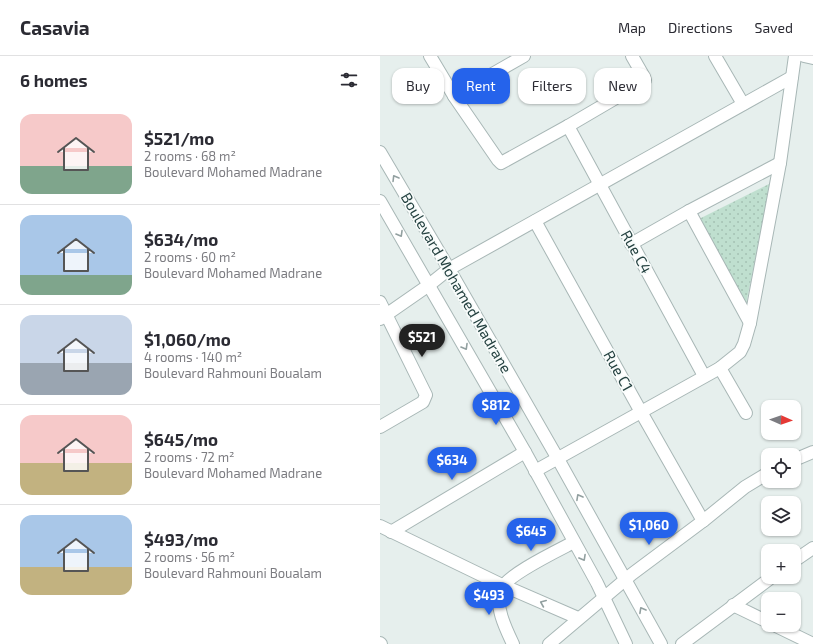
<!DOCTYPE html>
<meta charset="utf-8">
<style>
body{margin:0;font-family:"Exo 2",sans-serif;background:#f7f7f7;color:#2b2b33;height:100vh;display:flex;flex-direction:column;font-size:15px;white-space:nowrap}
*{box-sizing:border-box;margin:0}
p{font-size:13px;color:#7c7c81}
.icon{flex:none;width:22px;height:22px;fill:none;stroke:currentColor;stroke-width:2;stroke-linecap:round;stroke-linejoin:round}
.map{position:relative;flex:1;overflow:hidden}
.panel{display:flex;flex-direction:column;background:#fff;width:380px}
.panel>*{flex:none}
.hud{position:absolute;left:12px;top:12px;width:361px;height:36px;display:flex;gap:8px}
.needle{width:26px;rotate:92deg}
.controls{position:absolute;left:381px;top:344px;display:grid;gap:8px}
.controls a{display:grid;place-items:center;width:40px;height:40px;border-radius:8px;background:#fff;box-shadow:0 1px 3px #0004;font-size:20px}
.price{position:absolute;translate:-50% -34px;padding:0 9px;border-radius:14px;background:#2563eb;color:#fff;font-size:13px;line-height:26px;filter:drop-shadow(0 1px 2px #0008)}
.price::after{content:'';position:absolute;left:50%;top:24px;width:12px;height:9px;margin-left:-6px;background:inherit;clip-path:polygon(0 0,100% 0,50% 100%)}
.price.current{background:#222;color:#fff}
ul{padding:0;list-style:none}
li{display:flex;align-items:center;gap:12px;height:100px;padding:0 20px}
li+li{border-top:1px solid #e1e1e2}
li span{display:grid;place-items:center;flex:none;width:112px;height:80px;border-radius:12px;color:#555}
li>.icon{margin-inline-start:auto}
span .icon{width:48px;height:48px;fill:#fffc;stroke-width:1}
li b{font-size:17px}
h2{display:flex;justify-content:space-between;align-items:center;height:48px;padding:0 20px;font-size:17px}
.pill{padding:0 14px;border-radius:12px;background:#fff;box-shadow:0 1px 3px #0004;font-size:14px;line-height:36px}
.pill.current{background:#2563eb;color:#fff}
header{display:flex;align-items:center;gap:24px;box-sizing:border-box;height:56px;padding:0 20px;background:#fff;border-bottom:1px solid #e1e1e2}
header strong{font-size:19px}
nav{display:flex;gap:22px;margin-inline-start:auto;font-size:14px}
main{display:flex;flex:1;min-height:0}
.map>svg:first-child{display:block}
</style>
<header>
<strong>Casavia</strong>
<nav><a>Map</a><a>Directions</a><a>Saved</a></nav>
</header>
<main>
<section class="panel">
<h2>6 homes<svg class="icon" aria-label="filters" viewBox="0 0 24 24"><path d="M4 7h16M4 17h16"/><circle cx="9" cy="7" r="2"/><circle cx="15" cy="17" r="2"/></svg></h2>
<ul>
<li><span style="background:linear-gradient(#f6c9c9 65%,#7fa58c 0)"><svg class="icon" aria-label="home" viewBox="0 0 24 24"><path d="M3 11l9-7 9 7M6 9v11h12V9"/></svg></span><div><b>$521/mo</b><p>2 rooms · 68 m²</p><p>Boulevard Mohamed Madrane</p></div></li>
<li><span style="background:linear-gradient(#a9c7e8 75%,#7fa58c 0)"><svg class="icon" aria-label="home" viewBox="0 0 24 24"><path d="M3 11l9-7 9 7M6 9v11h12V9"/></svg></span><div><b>$634/mo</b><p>2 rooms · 60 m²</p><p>Boulevard Mohamed Madrane</p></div></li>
<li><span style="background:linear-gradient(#c9d6e8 60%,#9aa5b1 0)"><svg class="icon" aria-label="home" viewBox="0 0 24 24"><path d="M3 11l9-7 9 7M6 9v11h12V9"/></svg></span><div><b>$1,060/mo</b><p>4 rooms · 140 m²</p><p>Boulevard Rahmouni Boualam</p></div></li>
<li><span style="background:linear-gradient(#f6c9c9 60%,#c2b280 0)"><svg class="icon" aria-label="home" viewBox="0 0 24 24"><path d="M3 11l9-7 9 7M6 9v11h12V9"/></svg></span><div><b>$645/mo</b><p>2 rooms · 72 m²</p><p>Boulevard Mohamed Madrane</p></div></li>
<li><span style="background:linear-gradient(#a9c7e8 65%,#c2b280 0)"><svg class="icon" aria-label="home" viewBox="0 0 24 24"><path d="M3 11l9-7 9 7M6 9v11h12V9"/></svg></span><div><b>$493/mo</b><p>2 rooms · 56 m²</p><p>Boulevard Rahmouni Boualam</p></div></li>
</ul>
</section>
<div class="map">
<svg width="433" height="588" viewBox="0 0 433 588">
<defs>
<pattern id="grass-dots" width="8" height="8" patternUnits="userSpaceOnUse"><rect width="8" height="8" fill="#bfdfcf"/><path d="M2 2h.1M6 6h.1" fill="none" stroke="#a4c1b3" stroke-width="1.8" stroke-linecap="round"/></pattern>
</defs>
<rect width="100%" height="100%" fill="#e6efed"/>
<polygon fill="url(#grass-dots)" points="391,127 365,253 317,164"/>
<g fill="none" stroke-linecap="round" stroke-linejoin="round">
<defs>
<g id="minor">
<polyline points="50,0 74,40 118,104 121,107 188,70 263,26 265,24 264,21 252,0"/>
<polyline points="335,0 363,48"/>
<polyline points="424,0 433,2"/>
<polyline points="74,40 144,0"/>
<polyline points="188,70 324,320"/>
<polyline points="309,155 370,267"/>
<polyline points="155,165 261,356 323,465"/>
<polyline points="251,188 309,155 400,107"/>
<polyline points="0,246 46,339 43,346 0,371"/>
<polyline points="0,263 49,229 69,213 412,21"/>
<polyline points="340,312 366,357"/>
<polyline points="155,415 340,312 360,296 364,288 370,267 400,107 415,0"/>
<polyline points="0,470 122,529 198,562"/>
<polyline points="11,476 145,396"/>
<polyline points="414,505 433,492"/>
<polyline points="353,549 388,566"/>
<polyline points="394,569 433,588"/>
<polyline points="0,587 1,588"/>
<path d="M133,588C126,573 115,551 120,535C124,520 179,494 194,486"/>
<polyline points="302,588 392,521"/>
</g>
<g id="tertiary">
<polyline points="0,96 69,213 178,403 281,588"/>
<polyline points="0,145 145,396 217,527 246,588"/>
<polyline points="414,404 433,396"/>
<polyline points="169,588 252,518 323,465 365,431 388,417"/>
</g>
</defs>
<use href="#minor" stroke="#a8b7b6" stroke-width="14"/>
<use href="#tertiary" stroke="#a8b7b6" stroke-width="14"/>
<use href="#minor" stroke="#fff" stroke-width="12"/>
<use href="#tertiary" stroke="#fff" stroke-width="12"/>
</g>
<defs><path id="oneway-chevron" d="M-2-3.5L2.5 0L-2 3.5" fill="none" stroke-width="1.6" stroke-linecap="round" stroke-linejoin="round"/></defs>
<g stroke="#92a0a0">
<use href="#oneway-chevron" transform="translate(15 122) rotate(-121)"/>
<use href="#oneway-chevron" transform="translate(20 178) rotate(60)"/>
<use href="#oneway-chevron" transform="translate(85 291) rotate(60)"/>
<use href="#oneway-chevron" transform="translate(199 441) rotate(-119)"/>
<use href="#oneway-chevron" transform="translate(203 502) rotate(61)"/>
<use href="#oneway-chevron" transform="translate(163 547) rotate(-157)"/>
<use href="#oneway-chevron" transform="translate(262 554) rotate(-119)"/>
</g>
<g text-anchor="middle" stroke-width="3.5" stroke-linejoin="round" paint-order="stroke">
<g font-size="15" fill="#244140" stroke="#f7fbfa">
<text transform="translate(256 196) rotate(61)" y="5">Rue C4</text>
<text transform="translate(76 227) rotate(60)" y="5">Boulevard Mohamed Madrane</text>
<text transform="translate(238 315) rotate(61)" y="5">Rue C1</text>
</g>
</g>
</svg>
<div class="controls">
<a><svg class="needle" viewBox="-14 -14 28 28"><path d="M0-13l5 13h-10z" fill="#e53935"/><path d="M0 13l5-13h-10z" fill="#7c7c81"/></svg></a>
<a><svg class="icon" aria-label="locate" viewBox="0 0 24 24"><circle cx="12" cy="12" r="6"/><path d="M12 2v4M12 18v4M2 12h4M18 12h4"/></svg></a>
<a><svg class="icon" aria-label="layers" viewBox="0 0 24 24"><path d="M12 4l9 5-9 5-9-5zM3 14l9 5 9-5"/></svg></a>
<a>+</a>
<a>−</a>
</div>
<b class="price current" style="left:42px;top:302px">$521</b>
<b class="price" style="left:116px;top:370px">$812</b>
<b class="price" style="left:72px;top:425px">$634</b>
<b class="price" style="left:269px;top:490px">$1,060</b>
<b class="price" style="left:151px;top:496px">$645</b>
<b class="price" style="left:109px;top:560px">$493</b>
<div class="hud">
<a class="pill">Buy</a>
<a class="pill current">Rent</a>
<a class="pill">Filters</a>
<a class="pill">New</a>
</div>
</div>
</main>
